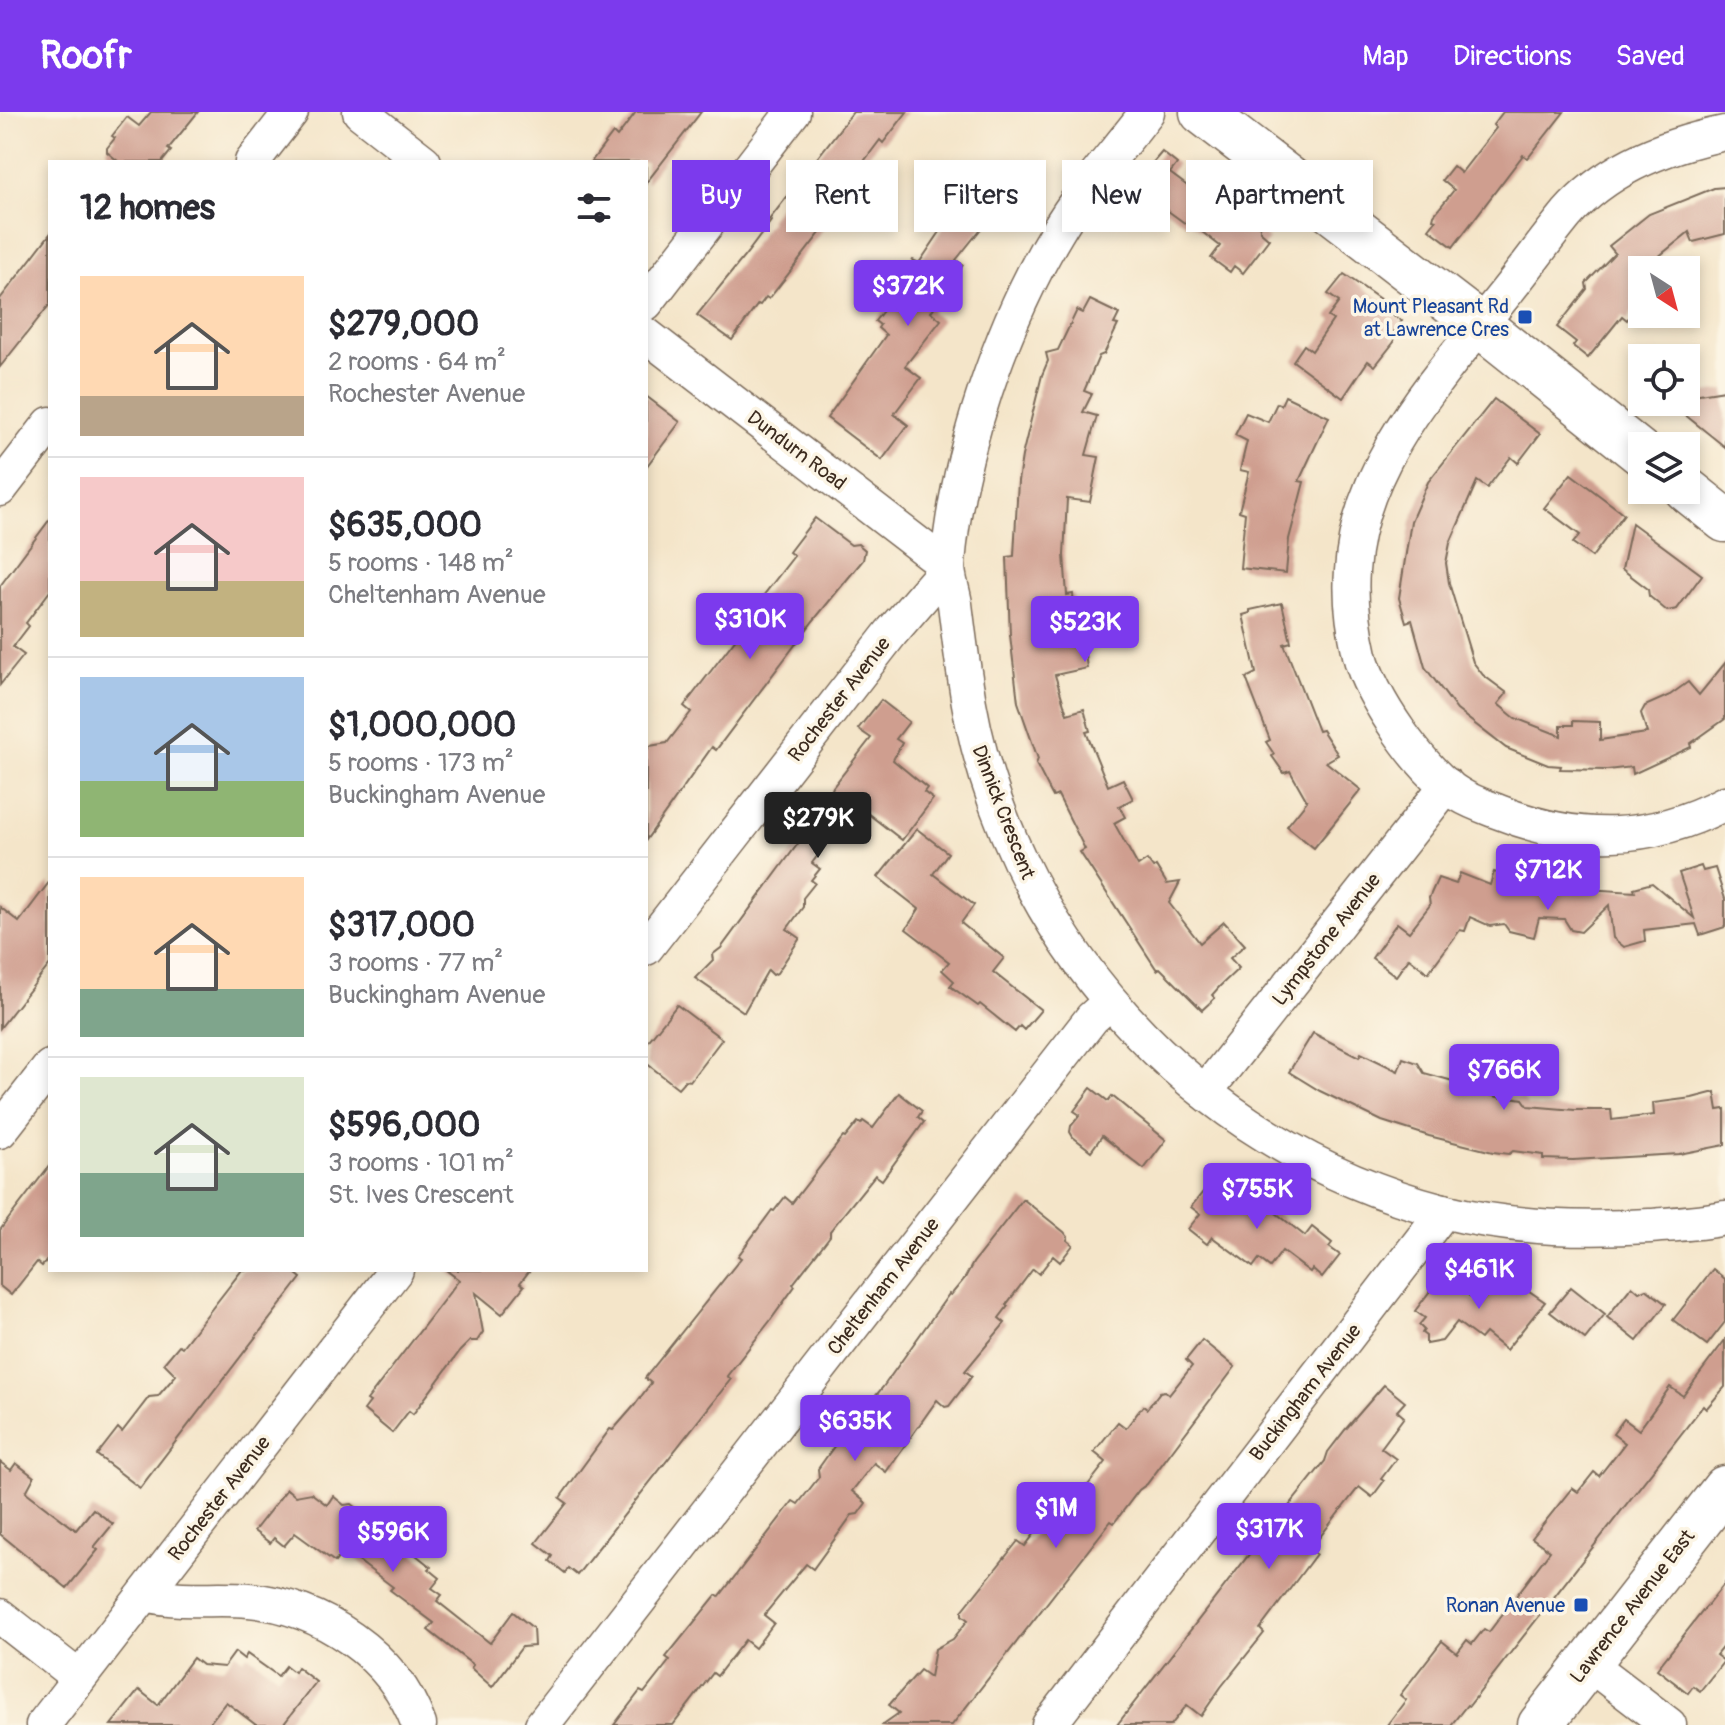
<!DOCTYPE html>
<meta charset="utf-8">
<style>
body{margin:0;font-family:Pangolin,sans-serif;background:#f7f7f7;color:#2b2b33;height:100vh;display:flex;flex-direction:column;font-size:30px;white-space:nowrap}
*{box-sizing:border-box;margin:0}
p{font-size:26px;color:#7c7c81}
.icon{flex:none;width:44px;height:44px;fill:none;stroke:currentColor;stroke-width:2;stroke-linecap:round;stroke-linejoin:round}
.map{position:relative;flex:1;overflow:hidden}
.side{position:absolute;left:48px;top:48px;width:600px;height:1112px;display:flex;flex-direction:column;background:#fff;border-radius:0px;box-shadow:0 4px 12px #0003}
.side>*{flex:none}
.top-card{position:absolute;left:672px;top:48px;width:760px;height:72px;display:flex;gap:16px}
.needle{width:52px;rotate:144deg}
.controls{position:absolute;left:1628px;top:144px;display:grid;gap:16px}
.controls a{display:grid;place-items:center;width:72px;height:72px;border-radius:0px;background:#fff;box-shadow:0 4px 12px #0003;font-size:40px}
.price{position:absolute;translate:-50% -68px;padding:0 18px;border-radius:8px;background:#7c3aed;color:#fff;font-size:26px;line-height:52px;filter:drop-shadow(0 2px 4px #0008)}
.price::after{content:'';position:absolute;left:50%;top:48px;width:24px;height:18px;margin-left:-12px;background:inherit;clip-path:polygon(0 0,100% 0,50% 100%)}
.price.current{background:#222;color:#fff}
ul{padding:0;list-style:none}
li{display:flex;align-items:center;gap:24px;height:200px;padding:0 32px}
li+li{border-top:2px solid #e1e1e2}
li span{display:grid;place-items:center;flex:none;width:224px;height:160px;border-radius:0px;color:#555}
li>.icon{margin-inline-start:auto}
span .icon{width:96px;height:96px;fill:#fffc;stroke-width:1}
li b{font-size:34px}
h2{display:flex;justify-content:space-between;align-items:center;height:96px;padding:0 32px;font-size:34px}
.pill{padding:0 28px;border-radius:0px;background:#fff;box-shadow:0 4px 12px #0003;font-size:28px;line-height:72px}
.pill.current{background:#7c3aed;color:#fff}
header{display:flex;align-items:center;gap:48px;box-sizing:border-box;height:112px;padding:0 40px;background:#7c3aed;color:#fff}
header strong{font-size:38px}
nav{display:flex;gap:44px;margin-inline-start:auto;font-size:28px}
.map>svg:first-child{display:block}
</style>
<header>
<strong>Roofr</strong>
<nav><a>Map</a><a>Directions</a><a>Saved</a></nav>
</header>
<div class="map">
<svg width="1725" height="1613" viewBox="0 0 1725 1613">
<rect width="100%" height="100%" fill="#fcf5e5"/>
<filter id="ink" filterUnits="userSpaceOnUse"><feTurbulence type="fractalNoise" baseFrequency=".0125" numOctaves="2"/><feDisplacementMap in="SourceGraphic" scale="16" xChannelSelector="R" yChannelSelector="G"/><feConvolveMatrix kernelMatrix="1 2 1 2 8 2 1 2 1" color-interpolation-filters="sRGB"/></filter>
<filter id="wash" filterUnits="userSpaceOnUse"><feTurbulence type="fractalNoise" baseFrequency=".006" numOctaves="4" result="noise"/><feDisplacementMap in="SourceGraphic" scale="32" xChannelSelector="R" yChannelSelector="G"/><feGaussianBlur stdDeviation="1.8" result="paint"/><feColorMatrix in="noise" values="0 0 0 0 0 0 0 0 0 0 0 0 0 0 0 0 0 1.4 0 .05"/><feComposite in="paint" operator="in"/></filter>
<g filter="url(#wash)">
<rect width="100%" height="100%" fill="#f4e5c9"/>
<g id="blocks">
<g fill="#cf9e8f">
<polygon points="151,0 198,0 168,37 171,39 162,50 119,50 107,40 107,36 115,26 112,24 127,5 139,14"/>
<polygon points="636,0 701,0 646,71 646,50 591,50 613,21 617,25"/>
<polygon points="853,0 907,0 883,31 880,28 847,72 861,83 848,100 841,94 769,187 766,185 760,193 758,192 732,228 697,203 748,140 771,109 769,108"/>
<polygon points="1503,0 1564,0 1528,46 1523,43 1453,135 1429,117 1436,108 1433,107 1434,103 1454,78 1442,68 1453,54 1461,61 1496,16 1493,13"/>
<polygon points="1162,40 1177,52 1170,61 1202,85 1208,78 1218,84 1260,115 1260,119 1269,127 1243,161 1234,154 1230,160 1211,146 1220,134 1188,109 1186,112 1164,96 1156,106 1125,83"/>
<polygon points="943,63 988,98 979,109 984,113 956,148 963,153 931,200 941,208 905,254 921,266 894,302 908,313 882,348 827,306 886,223 878,216 880,213 875,209 908,167 903,164 913,148 919,151 944,114 928,101 943,81"/>
<polygon points="1725,75 1725,122 1693,130 1689,120 1642,158 1642,202 1635,197 1627,208 1622,204 1588,246 1573,234 1576,230 1557,215 1587,177 1586,171 1615,141 1609,134 1649,102 1714,76"/>
<polygon points="50,122 50,192 0,255 0,187"/>
<polygon points="1344,162 1384,190 1389,200 1402,209 1393,221 1394,230 1375,254 1368,249 1343,286 1293,249 1304,233 1312,239 1333,208 1328,205 1339,190 1328,182"/>
<polygon points="1090,188 1119,202 1114,212 1118,213 1104,242 1099,244 1084,279 1092,282 1083,300 1097,304 1086,343 1099,345 1090,390 1067,387 1064,443 1067,483 1073,482 1075,514 1081,514 1087,556 1055,563 1067,602 1084,597 1090,619 1086,620 1108,674 1123,667 1133,687 1119,694 1125,705 1114,711 1138,754 1147,748 1153,756 1156,754 1167,772 1180,770 1169,791 1200,831 1224,810 1245,833 1230,846 1239,856 1220,874 1212,883 1215,886 1202,898 1160,856 1157,858 1080,740 1085,737 1058,683 1053,685 1036,652 1038,647 1018,590 1010,523 1007,445 1014,444 1018,369 1022,344 1042,263 1048,249 1046,241 1058,238 1077,198 1083,201"/>
<polygon points="1725,278 1725,335 1669,290 1686,290 1686,284"/>
<polygon points="646,284 680,310 646,355"/>
<polygon points="1285,284 1329,305 1299,369 1304,370 1289,427 1286,461 1240,456 1245,401 1239,399 1249,360 1240,358 1247,329 1235,323 1246,301 1268,310 1277,291 1281,293"/>
<polygon points="1494,287 1540,322 1518,351 1511,345 1487,376 1477,369 1450,431 1446,451 1449,471 1473,550 1483,563 1507,581 1498,592 1515,606 1561,624 1561,613 1573,613 1573,609 1600,610 1600,628 1647,621 1641,601 1645,594 1670,583 1688,570 1699,583 1725,551 1725,607 1690,632 1691,635 1633,662 1632,655 1607,658 1560,657 1561,654 1548,653 1506,636 1457,598 1425,555 1412,508 1406,510 1399,486 1411,409 1428,370"/>
<polygon points="1571,362 1624,402 1592,445 1573,431 1580,423 1544,396"/>
<polygon points="815,406 851,433 858,432 865,438 863,448 813,509 716,638 712,635 646,728 646,639 650,634 667,631 691,600 684,594 737,525 729,519 745,499 749,502 794,444 789,440"/>
<polygon points="50,407 50,479 26,511 29,514 13,535 24,543 0,573 0,474"/>
<polygon points="1632,411 1702,463 1677,497 1667,499 1649,484 1648,477 1622,457"/>
<polygon points="1282,491 1291,530 1284,532 1318,619 1322,618 1338,643 1326,650 1361,678 1314,736 1287,714 1307,689 1290,659 1284,661 1272,644 1274,642 1266,630 1270,628 1246,566 1256,561 1243,503 1250,501 1250,498"/>
<polygon points="881,588 909,610 896,627 902,631 893,648 927,676 924,680 933,687 902,728 858,694 844,711 839,708 815,740 818,743 812,751 820,757 811,768 815,771 803,786 803,795 787,817 800,826 777,861 773,863 768,858 744,900 695,866 713,848 712,843 721,836 825,695 832,685 830,683 833,675 871,626 858,617"/>
<polygon points="917,717 948,741 933,762 974,793 961,811 1004,846 993,860 1041,898 1024,918 1020,914 1015,920 980,892 978,894 950,874 954,869 942,858 949,850 906,817 919,797 878,765"/>
<polygon points="1701,754 1703,759 1715,756 1725,787 1725,815 1700,823 1696,812 1644,818 1645,829 1624,835 1613,826 1609,793 1581,820 1571,818 1564,807 1539,806 1534,825 1509,819 1504,812 1490,814 1470,805 1465,819 1460,818 1428,861 1409,846 1396,864 1372,846 1397,811 1409,820 1430,793 1429,786 1438,766 1456,772 1460,761 1490,773 1494,760 1513,766 1514,761 1538,767 1536,774 1635,780 1634,776 1652,771 1694,806 1679,761"/>
<polygon points="50,769 50,852 0,916 0,795 19,810"/>
<polygon points="677,893 722,927 690,969 685,968 678,976 646,951 646,932"/>
<polygon points="1313,921 1359,945 1361,941 1398,959 1403,946 1418,951 1424,961 1460,971 1459,975 1501,986 1505,984 1523,987 1528,994 1575,998 1611,998 1612,1008 1654,1003 1653,991 1692,986 1715,980 1718,998 1725,997 1725,1033 1679,1042 1573,1048 1543,1047 1543,1043 1513,1039 1509,1042 1493,1040 1429,1024 1382,1009 1320,979 1289,960"/>
<polygon points="1091,976 1108,989 1112,984 1166,1028 1144,1057 1102,1024 1091,1039 1073,1025 1070,1020 1071,1014 1080,1003 1074,999"/>
<polygon points="899,981 922,999 918,1005 924,1010 882,1068 875,1063 830,1119 830,1124 793,1172 795,1174 770,1209 727,1264 731,1267 577,1463 568,1456 565,1461 550,1449 553,1444 536,1431 567,1391 560,1386 562,1383 610,1317 613,1318 634,1294 651,1271 645,1266 741,1146 738,1144 772,1098 774,1099 785,1085 792,1091 843,1025 845,1026 858,1010 861,1012 863,1009 873,1016"/>
<polygon points="50,1053 50,1144 42,1154 37,1150 11,1183 0,1174 0,1118"/>
<polygon points="1215,1065 1235,1080 1238,1076 1263,1096 1266,1093 1305,1124 1312,1115 1332,1131 1329,1135 1340,1143 1322,1166 1312,1157 1310,1160 1282,1139 1270,1155 1259,1147 1253,1155 1212,1125 1207,1132 1188,1117 1200,1102 1191,1095"/>
<polygon points="1023,1087 1064,1120 1068,1125 1067,1128 1073,1133 1060,1150 1053,1144 1039,1162 1033,1157 1006,1193 1008,1194 999,1206 1005,1211 965,1259 972,1264 949,1294 945,1295 937,1288 886,1360 874,1351 852,1379 866,1391 858,1402 852,1403 813,1457 806,1452 764,1503 774,1511 755,1536 745,1528 717,1564 713,1561 673,1613 614,1613 640,1579 644,1581 670,1548 666,1545 716,1483 719,1485 793,1389 798,1392 819,1365 818,1357 835,1333 883,1275 949,1182 951,1183 965,1166 973,1151"/>
<polygon points="1713,1157 1725,1167 1725,1210 1707,1233 1673,1208"/>
<polygon points="242,1158 291,1158 301,1166 140,1376 97,1343 118,1316 122,1320 149,1285 158,1284 176,1263 164,1251 179,1233 182,1235"/>
<polygon points="446,1158 530,1158 520,1171 524,1174 502,1202 476,1181 483,1220 477,1229 470,1229 460,1239 413,1302 409,1299 392,1321 364,1298 370,1290 367,1288 459,1168"/>
<polygon points="1503,1161 1545,1190 1506,1238 1485,1221 1480,1227 1457,1210 1442,1229 1426,1232 1426,1224 1422,1221 1424,1218 1419,1213 1425,1206 1415,1199 1442,1163 1480,1192"/>
<polygon points="1632,1174 1639,1180 1646,1177 1666,1192 1637,1229 1607,1205"/>
<polygon points="1571,1175 1605,1202 1585,1227 1550,1200"/>
<polygon points="1202,1228 1235,1255 1147,1372 1139,1378 1114,1411 1111,1409 952,1613 882,1613 899,1601 889,1593 920,1558 930,1565 935,1537 953,1527 968,1508 962,1503 962,1499 1018,1429 1025,1434 1048,1404 1050,1406 1060,1393 1081,1410 1081,1375 1088,1373 1106,1350 1094,1340 1118,1310 1126,1316 1143,1294 1147,1297 1160,1280 1164,1279 1169,1283 1192,1254 1186,1248"/>
<polygon points="1725,1228 1725,1275 1706,1297 1703,1294 1469,1594 1467,1593 1451,1613 1387,1613 1406,1588 1400,1583 1442,1529 1457,1541 1467,1528 1472,1532 1484,1517 1489,1520 1550,1439 1532,1426 1572,1376 1578,1380 1594,1360 1599,1364 1625,1331 1613,1322 1624,1307 1639,1318 1670,1275 1683,1284"/>
<polygon points="1384,1273 1405,1290 1397,1299 1404,1305 1381,1336 1396,1347 1381,1367 1384,1369 1372,1385 1359,1375 1336,1404 1310,1438 1316,1442 1260,1517 1264,1521 1221,1575 1201,1604 1187,1593 1171,1613 1117,1613 1275,1409 1285,1399 1325,1349 1328,1340 1345,1318"/>
<polygon points="0,1350 11,1358 16,1351 34,1365 26,1380 76,1418 93,1397 113,1412 94,1435 98,1438 67,1476 0,1422"/>
<polygon points="287,1377 295,1384 311,1381 327,1393 333,1384 344,1393 352,1392 431,1455 429,1457 440,1466 432,1476 442,1483 437,1489 490,1531 513,1500 533,1516 534,1534 522,1535 492,1575 471,1556 473,1553 428,1518 434,1511 390,1478 393,1475 344,1438 335,1450 295,1421 284,1434 274,1426 270,1431 254,1419"/>
<polygon points="1725,1471 1725,1532 1716,1543 1724,1549 1700,1579 1693,1574 1688,1581 1657,1557"/>
<polygon points="235,1540 244,1547 247,1542 278,1564 286,1554 294,1560 297,1555 316,1570 283,1613 256,1613 226,1590 208,1613 111,1613 139,1578 158,1593 193,1546 202,1553 224,1555"/>
</g>
</g>
</g>
<g filter="url(#ink)">
<use href="#blocks" fill-opacity="0" stroke="#7c6b5a" stroke-width="2"/>
<g fill="none" stroke-linecap="round" stroke-linejoin="round">
<defs>
<g id="minor">
<polyline points="360,0 424,50"/>
<path d="M1147,0C1117,40 1082,77 1057,120C1001,212 957,344 948,451C947,464 953,478 955,492C958,516 961,541 965,566C1000,821 1194,1035 1443,1099C1509,1116 1583,1118 1650,1114C1675,1112 1700,1111 1725,1106"/>
<path d="M1725,21C1666,33 1607,56 1567,102C1544,130 1523,160 1500,188C1437,268 1358,352 1352,459C1350,485 1354,517 1360,543C1369,583 1423,662 1460,683C1471,690 1486,695 1499,700C1577,731 1649,731 1725,691"/>
<polyline points="252,50 291,0"/>
<polyline points="646,191 793,0"/>
<polyline points="646,223 948,455"/>
<polyline points="0,377 50,312"/>
<polyline points="646,836 891,521 948,455"/>
<polyline points="1205,980 1447,673"/>
<polyline points="0,1019 50,955"/>
<path d="M145,1482C182,1491 213,1485 249,1488C321,1495 394,1543 419,1613"/>
<polyline points="0,1504 78,1565"/>
<polyline points="1588,1551 1669,1613"/>
<polyline points="43,1613 396,1158"/>
<polyline points="542,1613 1092,906 1110,890"/>
<polyline points="1049,1613 1444,1099"/>
</g>
<g id="major">
<polyline points="1202,0 1480,213 1642,342"/>
<polyline points="1686,377 1725,408"/>
<polyline points="1540,1613 1725,1376"/>
</g>
</defs>
<use href="#minor" stroke="#7c6b5a" stroke-width="37"/>
<use href="#major" stroke="#7c6b5a" stroke-width="47"/>
<use href="#minor" stroke="#fff" stroke-width="34"/>
<use href="#major" stroke="#fff" stroke-width="44"/>
</g>
</g>
<g fill="#1a4fb4" stroke="#fcf5e5" stroke-width="3">
<rect x="1517" y="197" width="16" height="16" rx="4"/>
<rect x="1573" y="1485" width="16" height="16" rx="4"/>
</g>
<g text-anchor="middle" stroke-width="7" stroke-linejoin="round" paint-order="stroke">
<g font-size="20" fill="#164399" stroke="#fcf5e5" text-anchor="end">
<text x="1509" y="201">Mount Pleasant Rd<tspan x="1509" dy="23">at Lawrence Cres</tspan></text>
<text x="1565" y="1500">Ronan Avenue</text>
</g>
<g font-size="20" fill="#3b2a1e" stroke="#fcf5e5">
<text transform="translate(797 338) rotate(37)" y="7">Dundurn Road</text>
<text transform="translate(839 587) rotate(-52)" y="7">Rochester Avenue</text>
<text transform="translate(1004 700) rotate(69)" y="7">Dinnick Crescent</text>
<text transform="translate(1326 827) rotate(-52)" y="7">Lympstone Avenue</text>
<text transform="translate(883 1174) rotate(-52)" y="7">Cheltenham Avenue</text>
<text transform="translate(1305 1280) rotate(-52)" y="7">Buckingham Avenue</text>
<text transform="translate(219 1386) rotate(-52)" y="7">Rochester Avenue</text>
<text transform="translate(1632 1494) rotate(-52)" y="7">Lawrence Avenue East</text>
</g>
</g>
</svg>
<div class="controls">
<a><svg class="needle" viewBox="-14 -14 28 28"><path d="M0-13l5 13h-10z" fill="#e53935"/><path d="M0 13l5-13h-10z" fill="#7c7c81"/></svg></a>
<a><svg class="icon" aria-label="locate" viewBox="0 0 24 24"><circle cx="12" cy="12" r="6"/><path d="M12 2v4M12 18v4M2 12h4M18 12h4"/></svg></a>
<a><svg class="icon" aria-label="layers" viewBox="0 0 24 24"><path d="M12 4l9 5-9 5-9-5zM3 14l9 5 9-5"/></svg></a>
</div>
<b class="price" style="left:908px;top:216px">$372K</b>
<b class="price" style="left:750px;top:549px">$310K</b>
<b class="price" style="left:1085px;top:552px">$523K</b>
<b class="price current" style="left:818px;top:748px">$279K</b>
<b class="price" style="left:1548px;top:800px">$712K</b>
<b class="price" style="left:1504px;top:1000px">$766K</b>
<b class="price" style="left:1257px;top:1119px">$755K</b>
<b class="price" style="left:1479px;top:1199px">$461K</b>
<b class="price" style="left:855px;top:1351px">$635K</b>
<b class="price" style="left:1056px;top:1438px">$1M</b>
<b class="price" style="left:1269px;top:1459px">$317K</b>
<b class="price" style="left:393px;top:1462px">$596K</b>
<div class="top-card">
<a class="pill current">Buy</a>
<a class="pill">Rent</a>
<a class="pill">Filters</a>
<a class="pill">New</a>
<a class="pill">Apartment</a>
</div>
<section class="side">
<h2>12 homes<svg class="icon" aria-label="filters" viewBox="0 0 24 24"><path d="M4 7h16M4 17h16"/><circle cx="9" cy="7" r="2"/><circle cx="15" cy="17" r="2"/></svg></h2>
<ul>
<li><span style="background:linear-gradient(#ffd9b3 75%,#b9a48a 0)"><svg class="icon" aria-label="home" viewBox="0 0 24 24"><path d="M3 11l9-7 9 7M6 9v11h12V9"/></svg></span><div><b>$279,000</b><p>2 rooms · 64 m²</p><p>Rochester Avenue</p></div></li>
<li><span style="background:linear-gradient(#f6c9c9 65%,#c2b280 0)"><svg class="icon" aria-label="home" viewBox="0 0 24 24"><path d="M3 11l9-7 9 7M6 9v11h12V9"/></svg></span><div><b>$635,000</b><p>5 rooms · 148 m²</p><p>Cheltenham Avenue</p></div></li>
<li><span style="background:linear-gradient(#a9c7e8 65%,#8fb573 0)"><svg class="icon" aria-label="home" viewBox="0 0 24 24"><path d="M3 11l9-7 9 7M6 9v11h12V9"/></svg></span><div><b>$1,000,000</b><p>5 rooms · 173 m²</p><p>Buckingham Avenue</p></div></li>
<li><span style="background:linear-gradient(#ffd9b3 70%,#7fa58c 0)"><svg class="icon" aria-label="home" viewBox="0 0 24 24"><path d="M3 11l9-7 9 7M6 9v11h12V9"/></svg></span><div><b>$317,000</b><p>3 rooms · 77 m²</p><p>Buckingham Avenue</p></div></li>
<li><span style="background:linear-gradient(#dfe7d0 60%,#7fa58c 0)"><svg class="icon" aria-label="home" viewBox="0 0 24 24"><path d="M3 11l9-7 9 7M6 9v11h12V9"/></svg></span><div><b>$596,000</b><p>3 rooms · 101 m²</p><p>St. Ives Crescent</p></div></li>
</ul>
</section>
</div>
